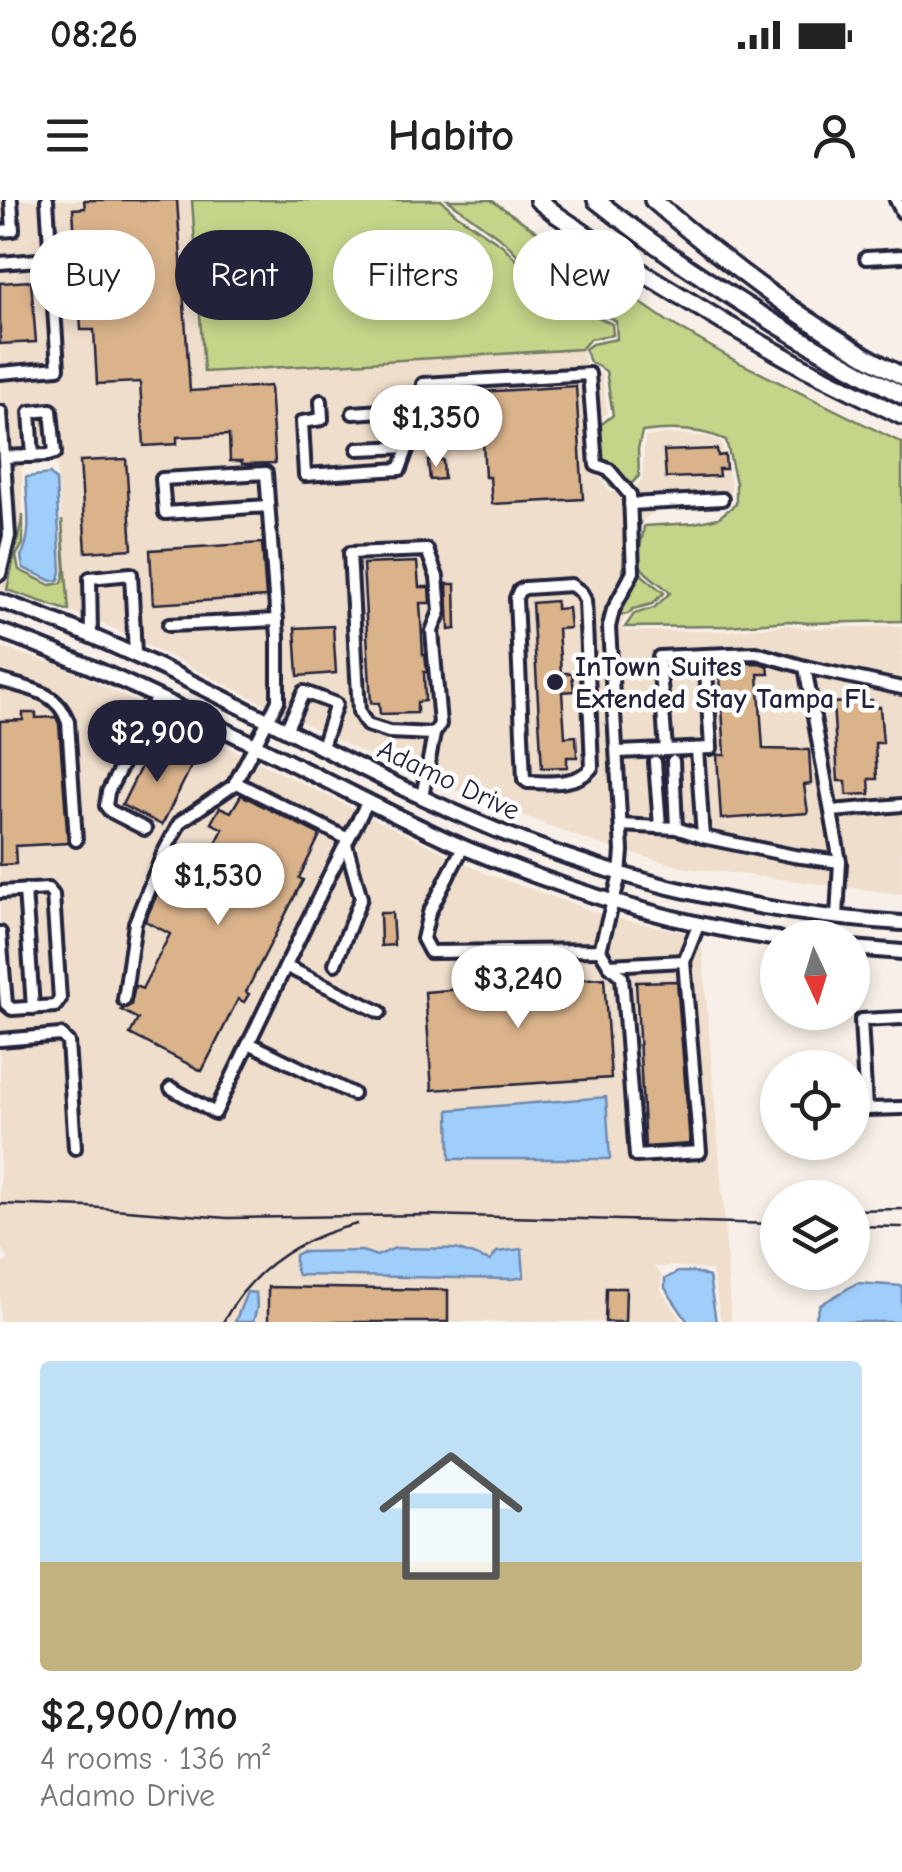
<!DOCTYPE html>
<meta charset="utf-8">
<style>
body{margin:0;font-family:"Comic Neue",sans-serif;background:#f6f6f6;color:#222;height:100vh;display:flex;flex-direction:column;font-size:38px;white-space:nowrap}
*{box-sizing:border-box;margin:0}
p{font-size:32px;color:#767676}
.icon{flex:none;width:55px;height:55px;fill:none;stroke:currentColor;stroke-width:2;stroke-linecap:round;stroke-linejoin:round}
.map{position:relative;height:1122px;overflow:hidden}
.drawer{display:flex;flex-direction:column;background:#fff;flex:1}
.drawer>*{flex:none}
.top-card{position:absolute;left:30px;top:30px;width:842px;height:90px;display:flex;gap:20px}
.needle{width:65px;rotate:176deg}
.controls{position:absolute;left:760px;top:720px;display:grid;gap:20px}
.controls a{display:grid;place-items:center;width:110px;height:110px;border-radius:50%;background:#fff;box-shadow:0 5px 15px #0003;font-size:50px}
.price{position:absolute;translate:-50% -85px;padding:0 22px;border-radius:35px;background:#fff;color:#222;font-size:32px;line-height:65px;filter:drop-shadow(0 2px 5px #0008)}
.price::after{content:'';position:absolute;left:50%;top:60px;width:30px;height:22px;margin-left:-15px;background:inherit;clip-path:polygon(0 0,100% 0,50% 100%)}
.price.selected{background:#22223b;color:#fff}
ul{padding:0;list-style:none}
li{display:grid;align-content:center;gap:20px;height:530px;padding:0 40px}
li+li{border-top:2px solid #e0e0e0}
li span{display:grid;place-items:center;height:310px;border-radius:10px;color:#555}
li>.icon{margin-inline-start:auto}
span .icon{width:180px;height:180px;fill:#fffc;stroke-width:1}
li b{font-size:42px}
.chip{padding:0 35px;border-radius:45px;background:#fff;box-shadow:0 5px 15px #0003;font-size:35px;line-height:90px}
.chip.selected{background:#22223b;color:#fff}
.status{display:flex;justify-content:space-between;align-items:center;height:70px;padding:0 50px;background:#fff;direction:ltr}
.status svg{height:28px;fill:currentColor}
header{display:flex;justify-content:space-between;align-items:center;height:130px;padding:0 40px;background:#fff;font-size:45px;font-weight:800}
.map>svg:first-child{display:block}
</style>
<div class="status"><b>08:26</b><svg viewBox="0 0 49 12"><path d="M0 12V9h3v3zM5 12V6h3v6zM10 12V3h3v9zM15 12V0h3v12zM26 1h20v11H26zM47 4h2v5h-2z"/></svg></div>
<header><svg class="icon" aria-label="menu" viewBox="0 0 24 24"><path d="M4 6h16M4 12h16M4 18h16"/></svg>Habito<svg class="icon" aria-label="person" viewBox="0 0 24 24"><circle cx="12" cy="8" r="4"/><path d="M4 21q1-7 8-7t8 7"/></svg></header>
<div class="map">
<svg width="902" height="1122" viewBox="0 0 902 1122">
<rect width="100%" height="100%" fill="#f8f0e8"/>
<filter id="ink" filterUnits="userSpaceOnUse"><feTurbulence type="fractalNoise" baseFrequency=".01" numOctaves="2"/><feDisplacementMap in="SourceGraphic" scale="20" xChannelSelector="R" yChannelSelector="G"/><feConvolveMatrix kernelMatrix="1 2 1 2 8 2 1 2 1" color-interpolation-filters="sRGB"/></filter>
<g filter="url(#ink)">
<g fill="#efdecc" fill-rule="evenodd">
<polygon points="0,0 192,0 204,172 581,149 587,166 602,174 608,213 596,223 596,253 599,276 610,292 631,290 642,280 645,237 667,234 710,237 722,243 731,284 731,301 662,306 624,335 623,375 603,415 628,414 621,425 625,431 729,431 788,425 808,428 902,426 902,694 681,667 595,643 388,565 100,422 69,411 56,259 22,266 23,315 7,390 0,388"/>
<path d="M0,447L64,467L485,673L607,716L701,736L724,1012L731,1122H721L712,1071L673,1066L654,1067L662,1076L661,1090L683,1122H253L257,1107L248,1092L235,1122H0V1065L9,1059L0,1047ZM395,1048L456,1049L490,1061L521,1050L524,1076L301,1052L362,1051L377,1056Z"/>
</g>
<g fill="#c4d489" stroke="#737b62" stroke-width="2.5">
<polygon points="192,0 441,0 456,14 502,45 531,75 575,106 612,124 613,135 590,139 581,149 204,172"/>
<path d="M448,0H491L667,121L734,160L902,243V421L808,423L788,421L729,426L625,427L634,414L654,408L670,393C662,383 642,375 639,361C638,352 643,336 644,326L694,323L718,318L736,304V283L726,240C699,228 670,228 642,232L638,249L639,276L630,285L613,288L603,276L598,227L613,215L606,171L590,162L585,149L592,144L617,139L616,121L577,102L533,71L504,41Z"/>
<polygon points="23,315 23,344 16,356 19,370 50,385 62,383 65,371 62,320 69,411 7,390"/>
<polygon points="640,323 634,361 643,376 664,393 652,404 633,409 628,414 603,416 623,375 624,335"/>
</g>
<g fill="#a0cefb" stroke="#6e89ae" stroke-width="2.5">
<path d="M50,274L56,281L61,371L59,380L52,381L23,368L21,356C34,333 26,302 26,277Z"/>
<polygon points="606,897 610,959 450,959 449,910"/>
<polygon points="395,1048 456,1049 490,1061 497,1052 522,1049 524,1077 512,1079 298,1075 295,1067 295,1055 301,1052 362,1051 377,1056"/>
<polygon points="678,1072 694,1072 709,1077 716,1122 688,1122 665,1088 665,1079"/>
<polygon points="857,1083 902,1086 902,1122 814,1122 820,1105"/>
<polygon points="247,1092 256,1093 257,1107 253,1122 235,1122"/>
</g>
<g fill="#dab38b" stroke="#22223b" stroke-width="2.5">
<polygon points="84,0 177,0 190,191 270,186 275,263 242,264 242,261 230,261 229,235 177,237 177,244 144,246 140,182 97,184 94,130 81,130 79,98 90,98 87,41 75,41 73,9 85,8"/>
<polygon points="31,81 36,142 0,144 0,83"/>
<polygon points="576,186 583,299 492,304 490,277 485,277 480,192"/>
<polygon points="717,249 718,256 725,255 726,269 718,269 719,276 666,278 664,251"/>
<polygon points="126,259 132,349 86,352 80,261"/>
<polygon points="443,260 444,279 430,280 428,261"/>
<polygon points="262,343 266,397 153,404 150,350"/>
<polygon points="417,362 419,387 429,387 430,403 420,403 423,455 425,455 427,472 424,472 425,501 417,502 417,513 380,514 379,503 371,503 363,364"/>
<polygon points="447,384 455,384 456,429 449,430"/>
<polygon points="556,401 556,409 568,408 570,428 558,429 561,473 572,473 574,491 562,492 565,537 576,536 577,557 567,557 567,567 542,568 532,403"/>
<polygon points="333,426 336,473 298,476 295,428"/>
<polygon points="759,463 768,466 769,474 758,474 763,549 809,550 811,584 804,585 808,613 721,619 717,555 725,555 720,477 717,477 717,468 720,468 720,464"/>
<polygon points="872,500 873,508 880,507 883,543 875,543 877,579 869,579 870,594 847,595 846,581 838,581 833,503"/>
<polygon points="23,513 36,513 36,518 56,517 59,524 68,643 15,646 16,664 0,665 0,521 23,520"/>
<polygon points="152,544 192,565 162,625 122,605"/>
<polygon points="241,595 320,635 299,678 303,680 246,792 249,794 244,802 238,799 202,871 130,834 138,819 121,810 131,805 135,786 142,789 170,734 145,721 179,646 190,652 187,656 205,665 223,629 211,623 220,607 231,612"/>
<polygon points="380,713 392,713 394,745 381,746"/>
<polygon points="569,768 569,780 604,778 611,878 432,890 425,792 461,789 460,776 497,773 498,785 531,782 531,771"/>
<polygon points="677,781 690,944 645,947 636,782"/>
<polygon points="268,1087 448,1090 448,1122 268,1122"/>
<polygon points="606,1088 626,1088 625,1122 605,1122"/>
</g>
<g fill="none" stroke-linecap="round" stroke-linejoin="round">
<defs>
<g id="minor">
<polyline points="896,0 902,12"/>
<polyline points="0,31 13,30 11,0"/>
<polyline points="866,58 902,56"/>
<polyline points="0,63 51,59"/>
<polyline points="0,173 58,168 47,0"/>
<polyline points="321,201 322,219 302,222 305,275 400,269 413,233 427,233 423,184 589,174 596,265 609,270 630,295 633,372 613,410 609,427 622,651 620,675 600,750 430,752 423,739 429,713 463,647"/>
<polyline points="353,213 425,208"/>
<polyline points="358,249 408,247"/>
<polyline points="4,257 48,255 55,253 51,210 30,212 33,256"/>
<polyline points="630,304 722,299"/>
<polyline points="0,374 9,336 1,212"/>
<path d="M571,385L581,392L585,400L592,567C579,585 548,583 528,582L524,579L516,398L519,391L525,388Z"/>
<polyline points="169,425 277,420"/>
<polyline points="91,435 90,378 131,374 135,454"/>
<polyline points="805,467 902,488"/>
<path d="M0,480C28,489 57,490 68,522L76,640"/>
<polyline points="286,530 304,492 336,504 322,547"/>
<polyline points="697,549 703,637"/>
<polyline points="666,550 659,457 705,455"/>
<polyline points="618,552 711,548 705,455 756,453 805,467 840,662"/>
<polyline points="673,561 676,628"/>
<polyline points="655,562 660,626"/>
<polyline points="235,582 348,639"/>
<polyline points="422,597 434,534 389,532 367,525 359,512 350,353 427,350 437,377 440,411 432,431 440,524 434,534"/>
<polyline points="832,611 902,605"/>
<polyline points="621,625 676,628 703,637 794,656 840,662 837,717"/>
<polyline points="145,629 110,611 106,606 108,592 157,497"/>
<polyline points="25,690 33,808"/>
<polyline points="0,692 48,689 53,695 60,799 55,806 12,809 6,804 0,733"/>
<polyline points="600,750 609,765 622,777 636,956 700,952 684,761 699,723"/>
<polyline points="335,764 361,698 346,644"/>
<polyline points="609,765 684,761"/>
<polyline points="287,767 380,812"/>
<polyline points="124,800 135,723 163,654 180,622 234,585 278,501 278,437 266,273 162,279 165,313 268,306"/>
<polyline points="902,818 861,820 866,909 902,908"/>
<polyline points="0,840 61,835 68,842 75,948"/>
<polyline points="249,843 353,894"/>
<polyline points="171,888 215,913 330,674 368,601"/>
</g>
<g id="major">
<path d="M0,401C166,457 315,552 475,621C611,680 755,714 902,723"/>
<path d="M0,431C118,473 228,532 339,587C383,609 426,631 470,650C568,691 673,723 778,739"/>
<polyline points="852,748 902,752"/>
</g>
<g id="highway">
<polyline points="538,0 557,15 646,75 725,123 805,168 902,216"/>
<path d="M596,0C691,75 795,139 902,195"/>
<path d="M653,0C730,67 811,128 902,176"/>
</g>
</defs>
<use href="#minor" stroke="#22223b" stroke-width="18"/>
<use href="#major" stroke="#22223b" stroke-width="20"/>
<use href="#highway" stroke="#22223b" stroke-width="22"/>
<use href="#minor" stroke="#fff" stroke-width="10"/>
<use href="#major" stroke="#fff" stroke-width="12"/>
<use href="#highway" stroke="#fff" stroke-width="15"/>
<g stroke="#22223b" stroke-width="2.5">
<polyline points="0,1004 88,1007 227,1018 426,1015 778,1024"/>
<polyline points="852,1010 902,1009"/>
<polyline points="852,1026 902,1027"/>
<path d="M223,1122C252,1069 299,1038 357,1024"/>
</g>
</g>
</g>
<circle fill="#22223b" stroke="#fff" stroke-width="4" cx="555" cy="482" r="10"/>
<g text-anchor="middle" stroke-width="9" stroke-linejoin="round" paint-order="stroke">
<g font-size="28" font-weight="bold" fill="#22223b" stroke="#fff" text-anchor="start">
<text x="575" y="476">InTown Suites<tspan x="575" dy="32">Extended Stay Tampa FL</tspan></text>
</g>
<g font-size="28" fill="#22223b" stroke="#fff">
<text transform="translate(449 579) rotate(25)" y="10">Adamo Drive</text>
</g>
</g>
</svg>
<div class="controls">
<a><svg class="needle" viewBox="-14 -14 28 28"><path d="M0-13l5 13h-10z" fill="#e53935"/><path d="M0 13l5-13h-10z" fill="#767676"/></svg></a>
<a><svg class="icon" aria-label="locate" viewBox="0 0 24 24"><circle cx="12" cy="12" r="6"/><path d="M12 2v4M12 18v4M2 12h4M18 12h4"/></svg></a>
<a><svg class="icon" aria-label="layers" viewBox="0 0 24 24"><path d="M12 4l9 5-9 5-9-5zM3 14l9 5 9-5"/></svg></a>
</div>
<b class="price" style="left:436px;top:270px">$1,350</b>
<b class="price selected" style="left:157px;top:585px">$2,900</b>
<b class="price" style="left:218px;top:728px">$1,530</b>
<b class="price" style="left:518px;top:831px">$3,240</b>
<div class="top-card">
<a class="chip">Buy</a>
<a class="chip selected">Rent</a>
<a class="chip">Filters</a>
<a class="chip">New</a>
</div>
</div>
<section class="drawer">
<ul>
<li><span style="background:linear-gradient(#bfe0f5 65%,#c2b280 0)"><svg class="icon" aria-label="home" viewBox="0 0 24 24"><path d="M3 11l9-7 9 7M6 9v11h12V9"/></svg></span><div><b>$2,900/mo</b><p>4 rooms · 136 m²</p><p>Adamo Drive</p></div></li>
</ul>
</section>
